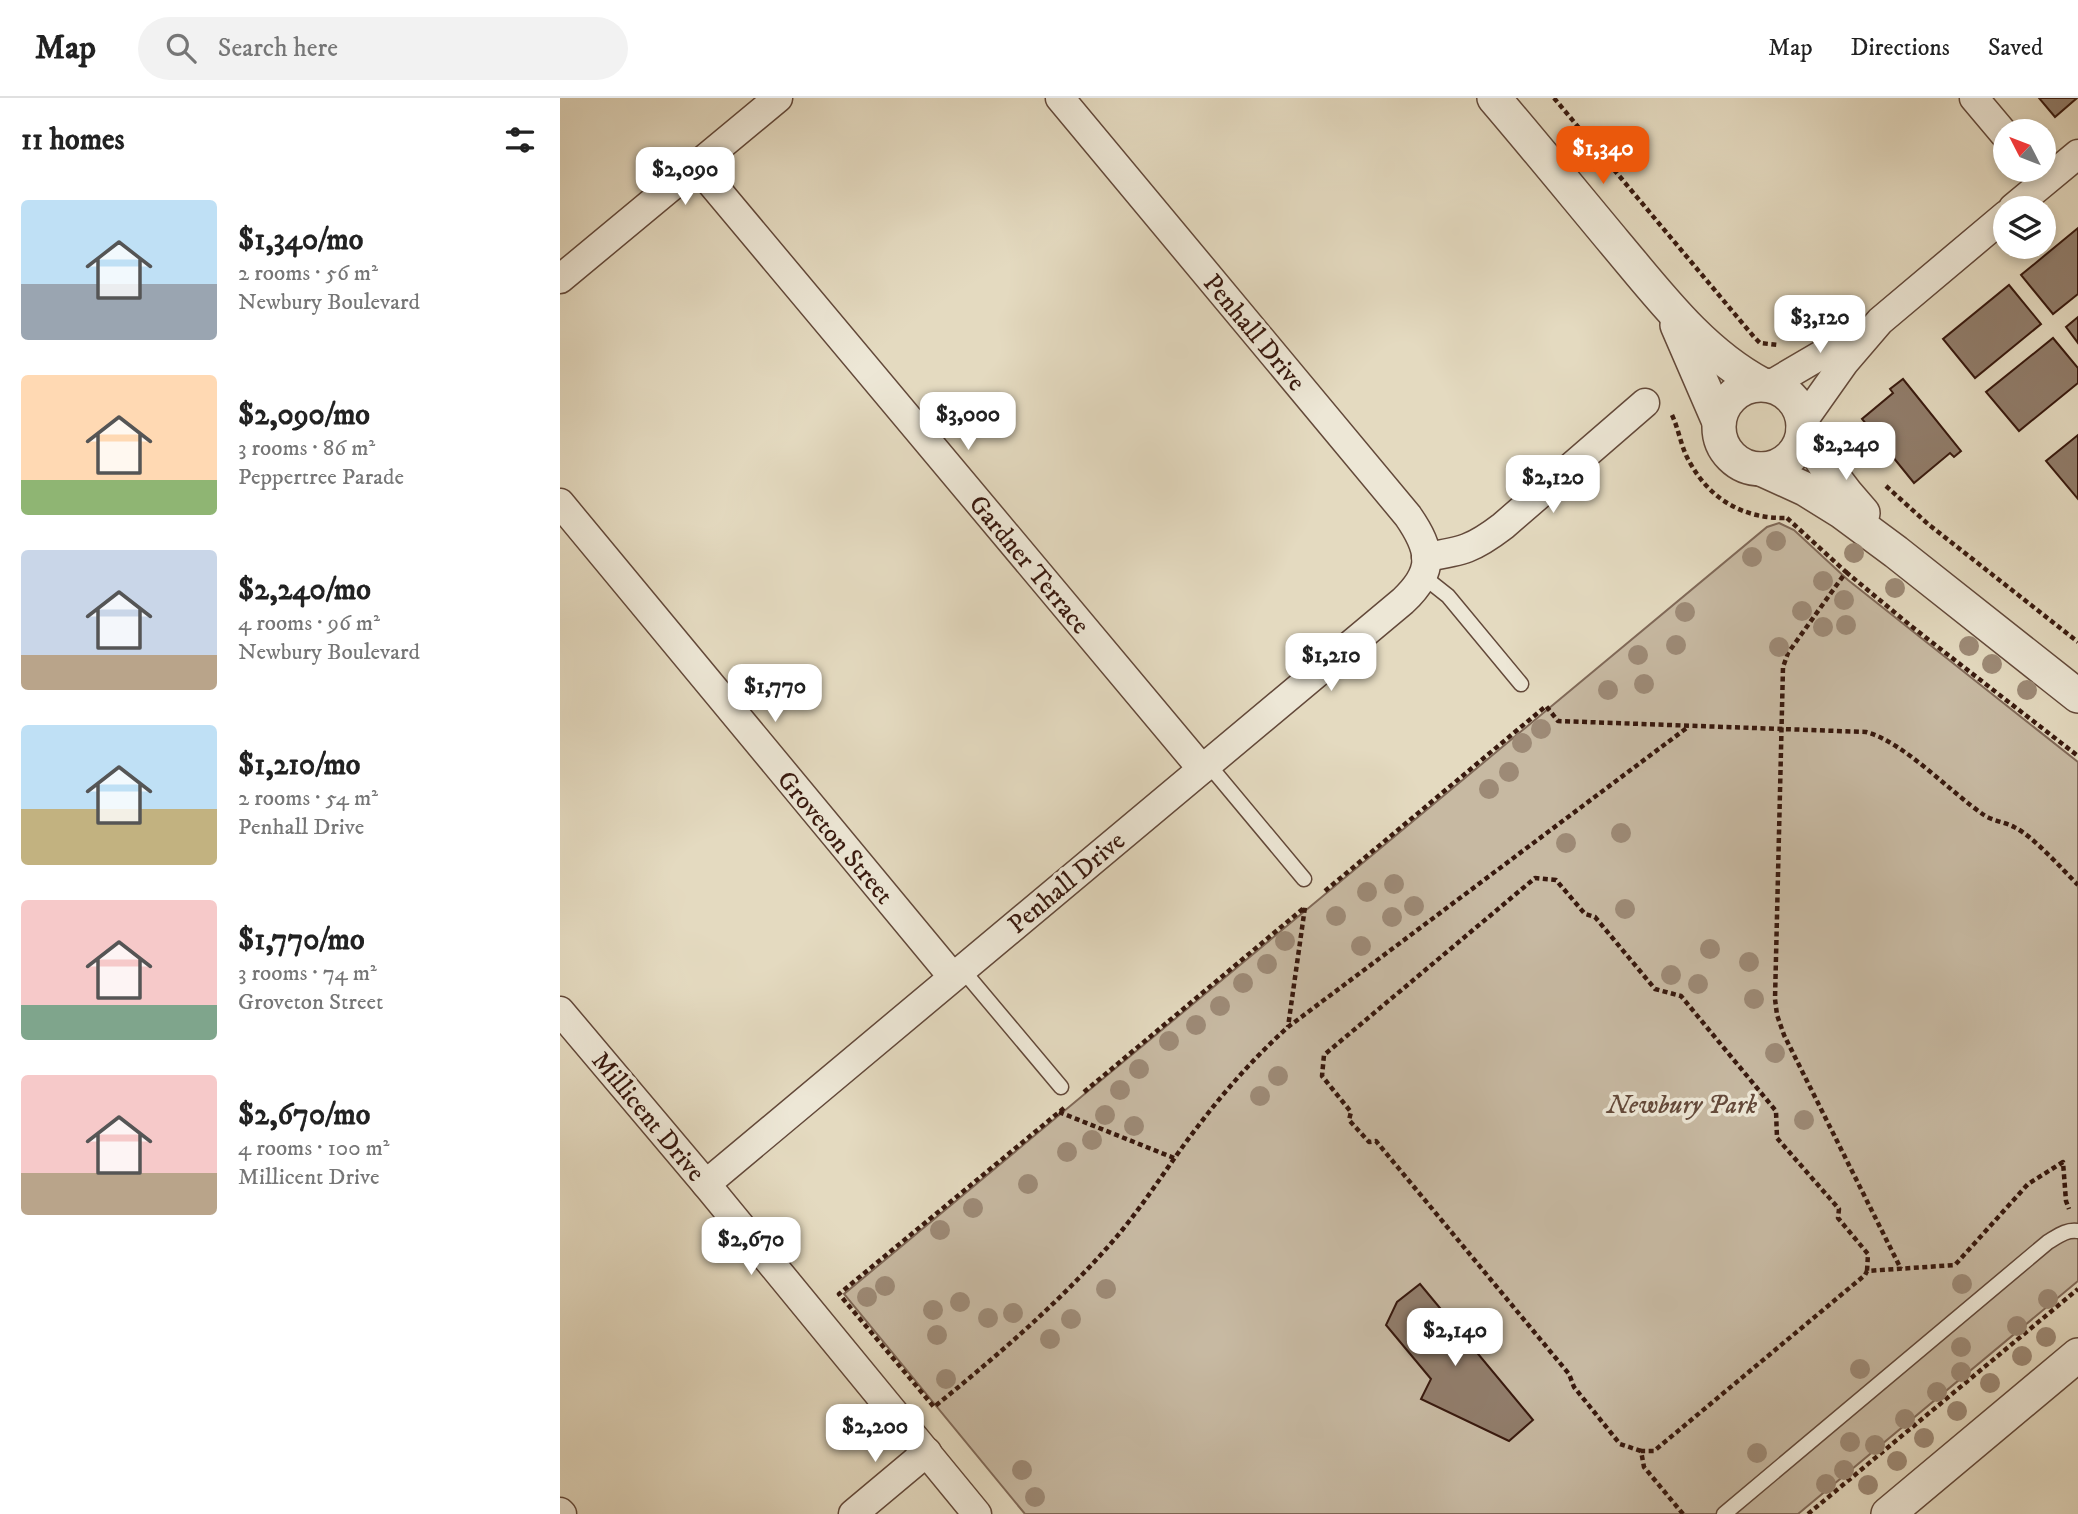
<!DOCTYPE html>
<meta charset="utf-8">
<style>
body{margin:0;font-family:"IM FELL DW Pica",serif;background:#f2f2f2;color:#222;height:100vh;display:flex;flex-direction:column;font-size:26px;white-space:nowrap}
*{box-sizing:border-box;margin:0}
p{font-size:23px;color:#767676}
.icon{flex:none;width:38px;height:38px;fill:none;stroke:currentColor;stroke-width:2;stroke-linecap:round;stroke-linejoin:round}
.map{position:relative;flex:1;overflow:hidden}
.side{display:flex;flex-direction:column;background:#fff;width:560px}
.side>*{flex:none}
.needle{width:46px;rotate:312deg}
.fabs{position:absolute;left:1433px;top:21px;display:grid;gap:14px}
.fabs a{display:grid;place-items:center;width:63px;height:63px;border-radius:50%;background:#fff;box-shadow:0 4px 10px #0003;font-size:35px}
.price{position:absolute;translate:-50% -60px;padding:0 16px;border-radius:14px;background:#fff;color:#222;font-size:23px;line-height:46px;filter:drop-shadow(0 2px 4px #0008)}
.price::after{content:'';position:absolute;left:50%;top:42px;width:21px;height:16px;margin-left:-10px;background:inherit;clip-path:polygon(0 0,100% 0,50% 100%)}
.price.current{background:#ea580c;color:#fff}
ul{padding:0;list-style:none}
li{display:flex;align-items:center;gap:21px;height:175px;padding:0 21px}
li span{display:grid;place-items:center;flex:none;width:196px;height:140px;border-radius:7px;color:#555}
li>.icon{margin-inline-start:auto}
span .icon{width:84px;height:84px;fill:#fffc;stroke-width:1}
li b{font-size:30px}
h2{display:flex;justify-content:space-between;align-items:center;height:84px;padding:0 21px;font-size:30px}
header{display:flex;align-items:center;gap:42px;box-sizing:border-box;height:98px;padding:0 35px;background:#fff;border-bottom:2px solid #e0e0e0}
header strong{font-size:33px}
nav{display:flex;gap:38px;margin-inline-start:auto;font-size:24px}
.search{width:490px;height:63px;background:#f2f2f2;display:flex;align-items:center;gap:18px;box-sizing:border-box;padding:0 24px;border-radius:38px;color:#767676;font-size:26px}
main{display:flex;flex:1;min-height:0}
.map>svg:first-child{display:block}
</style>
<header>
<strong>Map</strong>
<div class="search"><svg class="icon" aria-label="search" viewBox="0 0 24 24"><circle cx="10" cy="10" r="6"/><path d="M15 15l6 6"/></svg>Search here</div>
<nav><a>Map</a><a>Directions</a><a>Saved</a></nav>
</header>
<main>
<section class="side">
<h2>11 homes<svg class="icon" aria-label="filters" viewBox="0 0 24 24"><path d="M4 7h16M4 17h16"/><circle cx="9" cy="7" r="2"/><circle cx="15" cy="17" r="2"/></svg></h2>
<ul>
<li><span style="background:linear-gradient(#bfe0f5 60%,#9aa5b1 0)"><svg class="icon" aria-label="home" viewBox="0 0 24 24"><path d="M3 11l9-7 9 7M6 9v11h12V9"/></svg></span><div><b>$1,340/mo</b><p>2 rooms · 56 m²</p><p>Newbury Boulevard</p></div></li>
<li><span style="background:linear-gradient(#ffd9b3 75%,#8fb573 0)"><svg class="icon" aria-label="home" viewBox="0 0 24 24"><path d="M3 11l9-7 9 7M6 9v11h12V9"/></svg></span><div><b>$2,090/mo</b><p>3 rooms · 86 m²</p><p>Peppertree Parade</p></div></li>
<li><span style="background:linear-gradient(#c9d6e8 75%,#b9a48a 0)"><svg class="icon" aria-label="home" viewBox="0 0 24 24"><path d="M3 11l9-7 9 7M6 9v11h12V9"/></svg></span><div><b>$2,240/mo</b><p>4 rooms · 96 m²</p><p>Newbury Boulevard</p></div></li>
<li><span style="background:linear-gradient(#bfe0f5 60%,#c2b280 0)"><svg class="icon" aria-label="home" viewBox="0 0 24 24"><path d="M3 11l9-7 9 7M6 9v11h12V9"/></svg></span><div><b>$1,210/mo</b><p>2 rooms · 54 m²</p><p>Penhall Drive</p></div></li>
<li><span style="background:linear-gradient(#f6c9c9 75%,#7fa58c 0)"><svg class="icon" aria-label="home" viewBox="0 0 24 24"><path d="M3 11l9-7 9 7M6 9v11h12V9"/></svg></span><div><b>$1,770/mo</b><p>3 rooms · 74 m²</p><p>Groveton Street</p></div></li>
<li><span style="background:linear-gradient(#f6c9c9 70%,#b9a48a 0)"><svg class="icon" aria-label="home" viewBox="0 0 24 24"><path d="M3 11l9-7 9 7M6 9v11h12V9"/></svg></span><div><b>$2,670/mo</b><p>4 rooms · 100 m²</p><p>Millicent Drive</p></div></li>
</ul>
</section>
<div class="map">
<svg width="1518" height="1416" viewBox="0 0 1518 1416">
<rect width="100%" height="100%" fill="#e4dac0"/>
<filter id="stains"><feTurbulence type="fractalNoise" baseFrequency=".00286" numOctaves="4"/><feColorMatrix values="0 0 0 0 .2 0 0 0 0 .09 0 0 0 0 .02 0 0 0 .5 -.17"/></filter>
<radialGradient id="worn" r=".72"><stop offset=".6" stop-color="#630" stop-opacity="0"/><stop offset="1" stop-color="#630" stop-opacity=".3"/></radialGradient>
<polygon fill="#c7b9a2" stroke="#806958" stroke-width="2" points="1219,425 1234,432 1288,482 1518,664 1518,1183 1238,1416 465,1416 284,1196 1207,429"/>
<g fill="#917d6b" stroke="#38190e" stroke-width="2">
<polygon points="1479,0 1517,0 1495,19"/>
<polygon points="1518,130 1518,196 1493,216 1461,177"/>
<polygon points="1449,187 1481,226 1415,280 1383,241"/>
<polygon points="1518,219 1518,245 1506,229"/>
<polygon points="1493,240 1518,270 1518,285 1459,333 1426,294"/>
<polygon points="1343,281 1401,353 1394,359 1390,355 1354,385 1302,321 1333,295 1330,291"/>
<polygon points="1518,337 1518,401 1486,363"/>
<polygon points="860,1186 973,1322 949,1343 861,1301 871,1281 826,1227 837,1204"/>
</g>
<g fill="none" stroke-linecap="round" stroke-linejoin="round">
<defs>
<g id="service">
<polyline points="864,479 888,498 961,586"/>
<polyline points="648,666 744,781"/>
<polyline points="401,870 501,989"/>
<path d="M1164,1416L1488,1144C1498,1138 1507,1131 1518,1133"/>
</g>
<g id="minor">
<polyline points="1414,0 1446,38"/>
<polyline points="137,68 642,671"/>
<polyline points="1453,110 1518,56"/>
<polyline points="0,181 218,0"/>
<polyline points="1210,287 1302,233"/>
<polyline points="1243,323 1284,265 1320,223 1446,117"/>
<polyline points="0,405 392,878"/>
<path d="M866,459C903,453 913,451 943,428L1085,305"/>
<polyline points="0,913 146,1086 417,1416"/>
<path d="M146,1086L843,503C875,473 872,453 848,418L500,0"/>
<polyline points="0,1414 2,1416"/>
<polyline points="293,1416 367,1354"/>
</g>
<g id="tertiary">
<path d="M934,0C975,48 1015,97 1055,145C1098,196 1141,254 1201,286"/>
<polyline points="1117,227 1159,324"/>
<circle cx="1201" cy="329" r="42"/>
<path d="M1243,331C1260,362 1279,389 1303,415"/>
<polyline points="1201,371 1245,391 1282,414 1336,454 1518,598"/>
<polyline points="1328,1416 1518,1257"/>
</g>
</defs>
<use href="#service" stroke="#63493a" stroke-width="17"/>
<use href="#minor" stroke="#63493a" stroke-width="31"/>
<use href="#tertiary" stroke="#63493a" stroke-width="36"/>
<g stroke="#38190e" stroke-width="4.5" stroke-dasharray="5 3.5" stroke-linecap="butt">
<polyline points="994,0 1194,239 1200,245 1218,247"/>
<path d="M1112,317C1119,332 1121,349 1129,363C1150,402 1184,421 1227,420"/>
<polyline points="1326,388 1368,426 1518,544"/>
<polyline points="1227,420 1286,474 1228,555 1223,569 1215,901 1217,917 1224,937 1341,1171"/>
<polyline points="1286,474 1351,528 1518,658"/>
<path d="M765,793L986,608L998,623L1306,634C1344,644 1390,694 1424,717C1433,723 1445,724 1454,729C1473,738 1502,771 1518,787"/>
<polyline points="524,994 745,809 728,929"/>
<path d="M504,1010L279,1196L374,1309C437,1258 499,1205 553,1143C586,1105 611,1062 642,1023C668,989 697,957 728,929L1128,629"/>
<polyline points="499,1014 614,1060"/>
<polyline points="1081,1353 1060,1346 1014,1289 1009,1276 816,1043 809,1044 789,1022 791,1014 762,978 764,957 975,780 996,782 1025,816 1035,819 1095,891 1121,898 1216,1013 1217,1040 1279,1111 1278,1120 1308,1156 1307,1173"/>
<polyline points="1123,1416 1084,1369 1081,1353 1094,1353 1305,1177 1307,1173 1395,1167 1468,1086 1503,1064 1506,1103 1509,1111"/>
<polyline points="1248,1416 1518,1191"/>
</g>
<use href="#service" stroke="#ede7d6" stroke-width="14"/>
<use href="#minor" stroke="#ede7d6" stroke-width="28"/>
<use href="#tertiary" stroke="#ede7d6" stroke-width="33"/>
</g>
<g fill="#9d8a76">
<circle cx="1216" cy="443" r="10"/>
<circle cx="1294" cy="455" r="10"/>
<circle cx="1192" cy="459" r="10"/>
<circle cx="1263" cy="483" r="10"/>
<circle cx="1335" cy="490" r="10"/>
<circle cx="1284" cy="502" r="10"/>
<circle cx="1242" cy="513" r="10"/>
<circle cx="1125" cy="514" r="10"/>
<circle cx="1286" cy="527" r="10"/>
<circle cx="1263" cy="529" r="10"/>
<circle cx="1116" cy="547" r="10"/>
<circle cx="1409" cy="548" r="10"/>
<circle cx="1219" cy="549" r="10"/>
<circle cx="1078" cy="557" r="10"/>
<circle cx="1432" cy="566" r="10"/>
<circle cx="1084" cy="586" r="10"/>
<circle cx="1048" cy="592" r="10"/>
<circle cx="1467" cy="592" r="10"/>
<circle cx="981" cy="631" r="10"/>
<circle cx="962" cy="645" r="10"/>
<circle cx="949" cy="674" r="10"/>
<circle cx="929" cy="691" r="10"/>
<circle cx="1061" cy="735" r="10"/>
<circle cx="1006" cy="745" r="10"/>
<circle cx="834" cy="786" r="10"/>
<circle cx="807" cy="794" r="10"/>
<circle cx="854" cy="808" r="10"/>
<circle cx="1065" cy="811" r="10"/>
<circle cx="776" cy="818" r="10"/>
<circle cx="832" cy="819" r="10"/>
<circle cx="725" cy="843" r="10"/>
<circle cx="801" cy="848" r="10"/>
<circle cx="1150" cy="851" r="10"/>
<circle cx="1189" cy="864" r="10"/>
<circle cx="707" cy="866" r="10"/>
<circle cx="1111" cy="877" r="10"/>
<circle cx="683" cy="885" r="10"/>
<circle cx="1138" cy="886" r="10"/>
<circle cx="1194" cy="901" r="10"/>
<circle cx="660" cy="908" r="10"/>
<circle cx="636" cy="927" r="10"/>
<circle cx="609" cy="943" r="10"/>
<circle cx="1215" cy="955" r="10"/>
<circle cx="579" cy="971" r="10"/>
<circle cx="718" cy="978" r="10"/>
<circle cx="560" cy="992" r="10"/>
<circle cx="700" cy="998" r="10"/>
<circle cx="545" cy="1017" r="10"/>
<circle cx="1244" cy="1022" r="10"/>
<circle cx="574" cy="1028" r="10"/>
<circle cx="532" cy="1042" r="10"/>
<circle cx="507" cy="1054" r="10"/>
<circle cx="468" cy="1086" r="10"/>
<circle cx="413" cy="1110" r="10"/>
<circle cx="380" cy="1132" r="10"/>
<circle cx="1402" cy="1186" r="10"/>
<circle cx="325" cy="1188" r="10"/>
<circle cx="546" cy="1191" r="10"/>
<circle cx="307" cy="1199" r="10"/>
<circle cx="1488" cy="1201" r="10"/>
<circle cx="400" cy="1204" r="10"/>
<circle cx="373" cy="1212" r="10"/>
<circle cx="453" cy="1215" r="10"/>
<circle cx="428" cy="1220" r="10"/>
<circle cx="511" cy="1221" r="10"/>
<circle cx="1457" cy="1228" r="10"/>
<circle cx="377" cy="1237" r="10"/>
<circle cx="1486" cy="1239" r="10"/>
<circle cx="490" cy="1241" r="10"/>
<circle cx="1401" cy="1249" r="10"/>
<circle cx="1462" cy="1258" r="10"/>
<circle cx="1300" cy="1271" r="10"/>
<circle cx="1401" cy="1274" r="10"/>
<circle cx="386" cy="1281" r="10"/>
<circle cx="1430" cy="1285" r="10"/>
<circle cx="1377" cy="1294" r="10"/>
<circle cx="1397" cy="1313" r="10"/>
<circle cx="1345" cy="1321" r="10"/>
<circle cx="1364" cy="1340" r="10"/>
<circle cx="1290" cy="1344" r="10"/>
<circle cx="1315" cy="1347" r="10"/>
<circle cx="1197" cy="1355" r="10"/>
<circle cx="1337" cy="1363" r="10"/>
<circle cx="462" cy="1372" r="10"/>
<circle cx="1284" cy="1372" r="10"/>
<circle cx="1266" cy="1386" r="10"/>
<circle cx="1308" cy="1387" r="10"/>
<circle cx="475" cy="1399" r="10"/>
</g>
<g text-anchor="middle" stroke-width="7" stroke-linejoin="round" paint-order="stroke">
<g font-size="26" fill="#38190e" stroke="#ede7d6">
<text transform="translate(695 234) rotate(50)" y="9">Penhall Drive</text>
<text transform="translate(470 466) rotate(50)" y="9">Gardner Terrace</text>
<text transform="translate(276 739) rotate(50)" y="9">Groveton Street</text>
<text transform="translate(506 784) rotate(-40)" y="9">Penhall Drive</text>
<text transform="translate(89 1018) rotate(50)" y="9">Millicent Drive</text>
</g>
<g font-size="26" font-style="italic" fill="#63493a" stroke="#ede7d6">
<text x="1122" y="1015">Newbury Park</text>
</g>
</g>
<rect width="100%" height="100%" filter="url(#stains)"/>
<rect width="100%" height="100%" fill="url(#worn)"/>
</svg>
<div class="fabs">
<a><svg class="needle" viewBox="-14 -14 28 28"><path d="M0-13l5 13h-10z" fill="#e53935"/><path d="M0 13l5-13h-10z" fill="#767676"/></svg></a>
<a><svg class="icon" aria-label="layers" viewBox="0 0 24 24"><path d="M12 4l9 5-9 5-9-5zM3 14l9 5 9-5"/></svg></a>
</div>
<b class="price current" style="left:1043px;top:88px">$1,340</b>
<b class="price" style="left:125px;top:109px">$2,090</b>
<b class="price" style="left:1260px;top:257px">$3,120</b>
<b class="price" style="left:408px;top:354px">$3,000</b>
<b class="price" style="left:1286px;top:384px">$2,240</b>
<b class="price" style="left:993px;top:417px">$2,120</b>
<b class="price" style="left:771px;top:595px">$1,210</b>
<b class="price" style="left:215px;top:626px">$1,770</b>
<b class="price" style="left:191px;top:1179px">$2,670</b>
<b class="price" style="left:895px;top:1270px">$2,140</b>
<b class="price" style="left:315px;top:1366px">$2,200</b>
</div>
</main>
